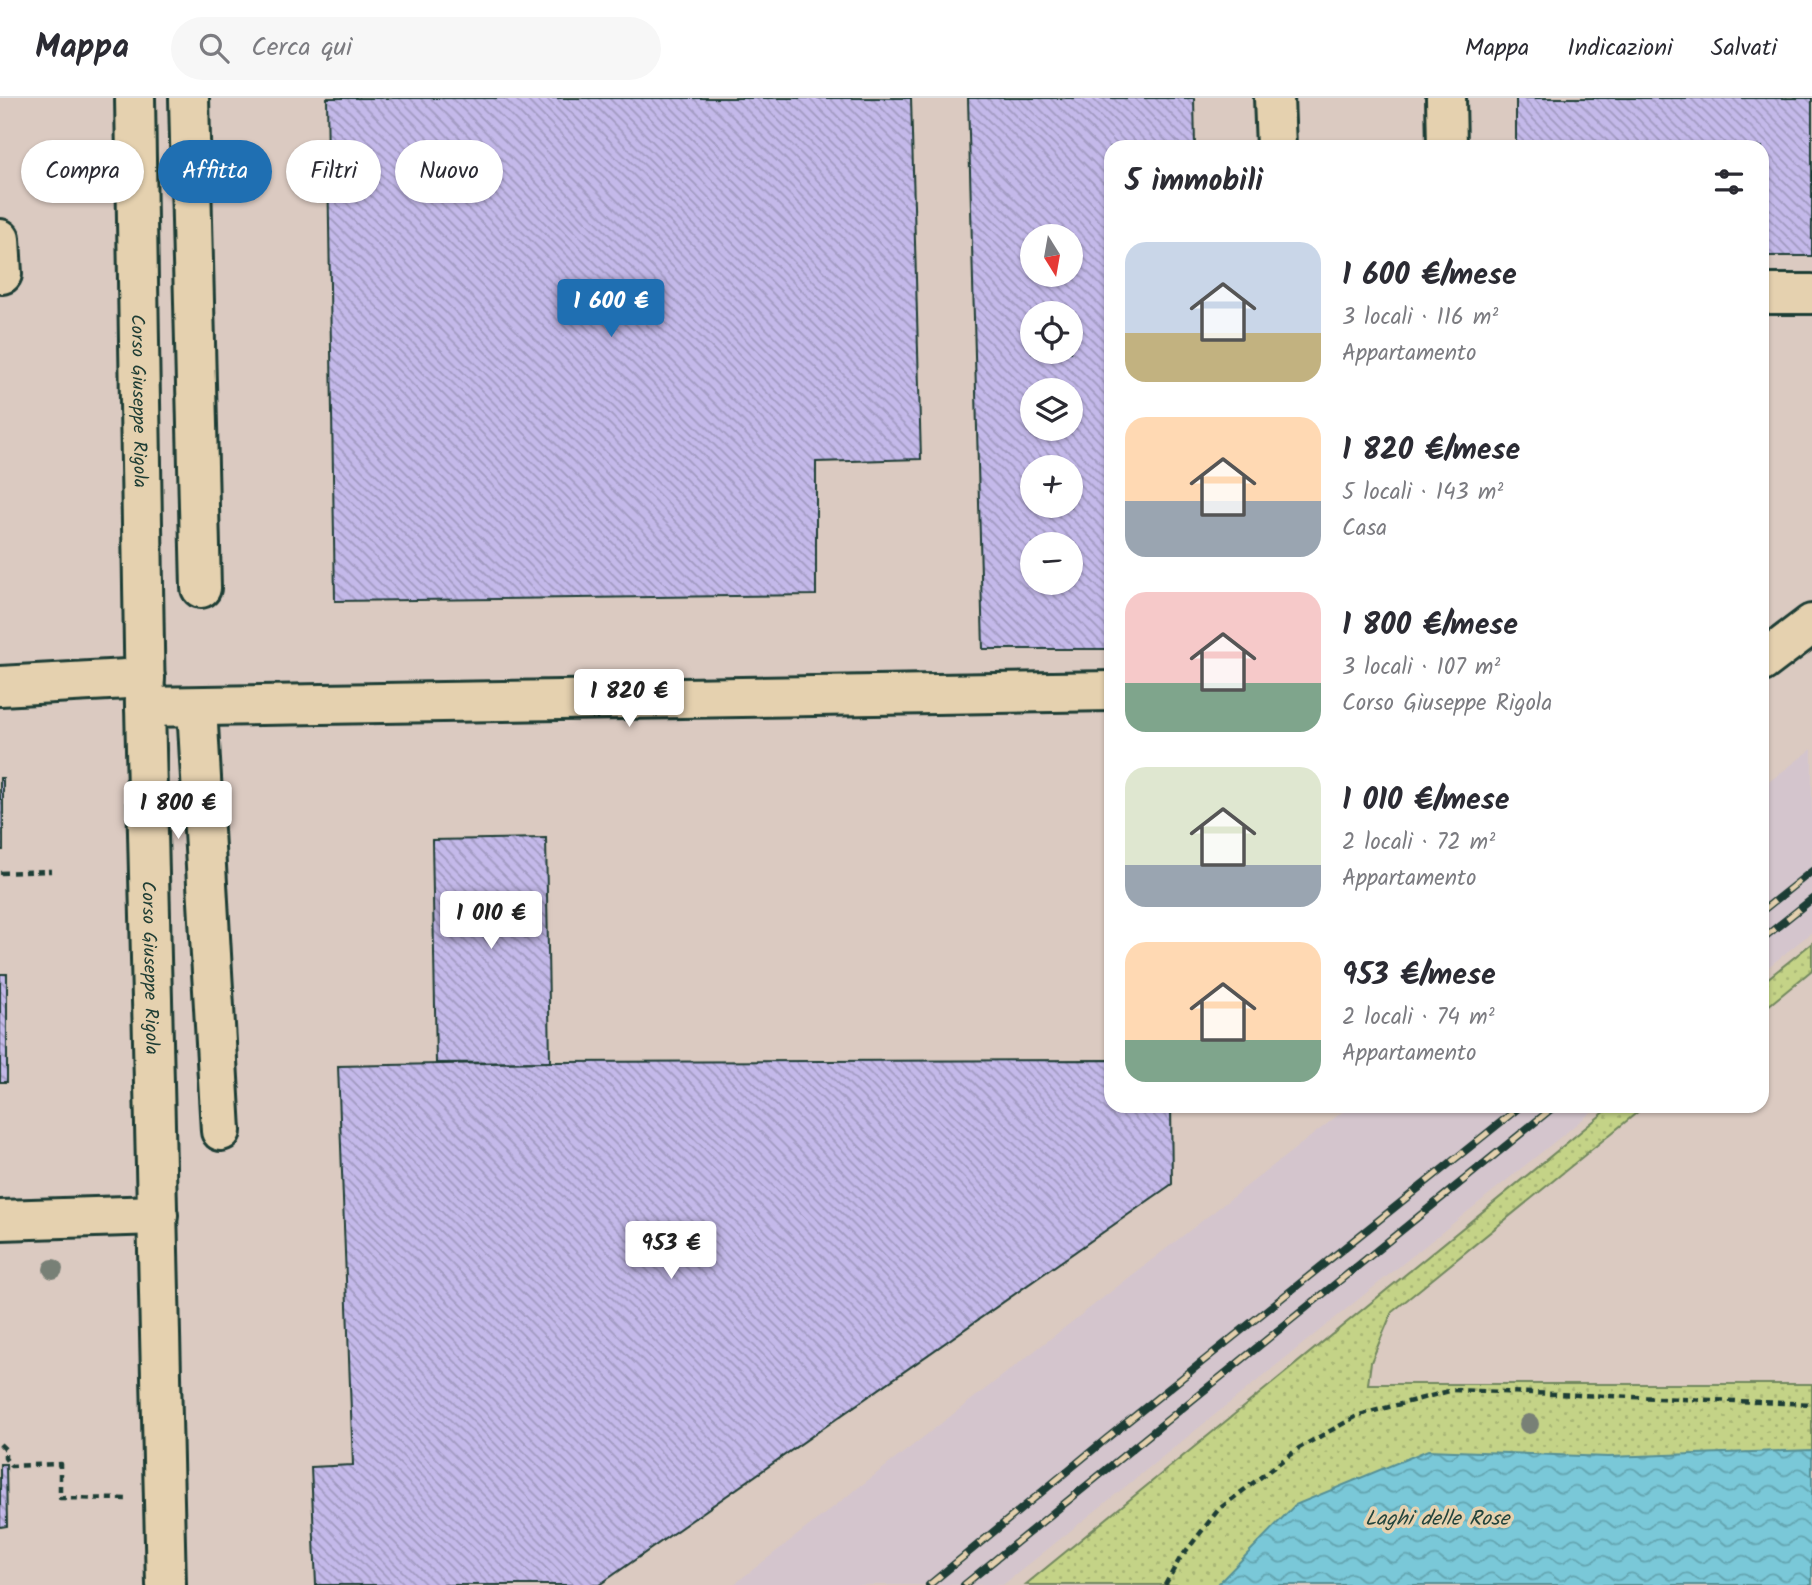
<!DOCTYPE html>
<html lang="it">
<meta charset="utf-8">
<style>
body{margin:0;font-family:Kalam,sans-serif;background:#f7f7f7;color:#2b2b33;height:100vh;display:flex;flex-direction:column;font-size:26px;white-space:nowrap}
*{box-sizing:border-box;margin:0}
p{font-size:23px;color:#7c7c81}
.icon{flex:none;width:38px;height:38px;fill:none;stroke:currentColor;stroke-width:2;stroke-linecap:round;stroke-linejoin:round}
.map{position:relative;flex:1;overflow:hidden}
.sheet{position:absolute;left:1104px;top:42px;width:665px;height:973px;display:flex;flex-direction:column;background:#fff;border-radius:21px;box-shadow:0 2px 5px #0004}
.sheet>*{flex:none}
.banner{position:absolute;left:21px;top:42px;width:665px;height:63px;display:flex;gap:14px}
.needle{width:46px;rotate:169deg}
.fabs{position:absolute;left:1020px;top:126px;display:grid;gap:14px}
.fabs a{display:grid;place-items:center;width:63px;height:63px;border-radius:50%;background:#fff;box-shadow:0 2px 5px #0004;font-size:35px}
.price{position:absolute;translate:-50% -60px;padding:0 16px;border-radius:7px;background:#fff;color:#222;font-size:23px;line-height:46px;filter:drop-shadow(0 2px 4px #0008)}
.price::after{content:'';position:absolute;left:50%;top:42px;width:21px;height:16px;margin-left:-10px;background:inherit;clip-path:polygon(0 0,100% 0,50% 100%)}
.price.on{background:#1f6fb2;color:#fff}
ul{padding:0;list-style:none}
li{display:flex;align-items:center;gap:21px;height:175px;padding:0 21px}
li span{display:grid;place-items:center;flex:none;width:196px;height:140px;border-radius:21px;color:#555}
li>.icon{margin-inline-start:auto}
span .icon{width:84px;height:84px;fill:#fffc;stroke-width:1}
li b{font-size:30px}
h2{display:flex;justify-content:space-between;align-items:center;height:84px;padding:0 21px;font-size:30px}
.tag{padding:0 24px;border-radius:32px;background:#fff;box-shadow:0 2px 5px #0004;font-size:24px;line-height:63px}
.tag.on{background:#1f6fb2;color:#fff}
header{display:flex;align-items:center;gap:42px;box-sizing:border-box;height:98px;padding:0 35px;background:#fff;border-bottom:2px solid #e1e1e2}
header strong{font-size:33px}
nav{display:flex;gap:38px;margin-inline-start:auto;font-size:24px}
.search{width:490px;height:63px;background:#f7f7f7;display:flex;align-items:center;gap:18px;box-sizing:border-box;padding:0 24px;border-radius:38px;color:#7c7c81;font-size:26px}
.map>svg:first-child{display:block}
</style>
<header>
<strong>Mappa</strong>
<div class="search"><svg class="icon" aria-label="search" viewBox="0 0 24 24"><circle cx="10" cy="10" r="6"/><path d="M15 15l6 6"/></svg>Cerca qui</div>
<nav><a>Mappa</a><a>Indicazioni</a><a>Salvati</a></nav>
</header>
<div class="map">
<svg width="1812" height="1487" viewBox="0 0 1812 1487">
<defs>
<pattern id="grass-dots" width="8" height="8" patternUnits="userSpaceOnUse" patternTransform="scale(1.75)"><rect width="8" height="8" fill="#c4d387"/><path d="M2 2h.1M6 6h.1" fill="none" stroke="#a8b675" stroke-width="1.8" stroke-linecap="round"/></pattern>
<pattern id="water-waves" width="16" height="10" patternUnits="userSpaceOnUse" patternTransform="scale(1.75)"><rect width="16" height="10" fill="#7ac8d8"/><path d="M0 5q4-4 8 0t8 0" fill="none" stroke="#63a4b0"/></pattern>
<pattern id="building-back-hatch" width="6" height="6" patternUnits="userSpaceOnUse" patternTransform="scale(1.75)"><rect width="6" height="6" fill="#c4b9ea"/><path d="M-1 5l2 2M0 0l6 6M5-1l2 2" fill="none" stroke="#9f98be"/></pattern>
</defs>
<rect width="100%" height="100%" fill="#dbcac1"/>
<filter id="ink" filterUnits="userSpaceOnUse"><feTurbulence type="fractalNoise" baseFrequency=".0143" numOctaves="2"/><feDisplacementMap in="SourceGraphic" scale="14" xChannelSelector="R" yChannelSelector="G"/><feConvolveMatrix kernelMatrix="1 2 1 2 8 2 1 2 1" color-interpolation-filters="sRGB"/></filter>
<g filter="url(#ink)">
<g fill="#d4c5cd">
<polygon points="1812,651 1812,834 1762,874 1762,689"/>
<polygon points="1350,1008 1599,1008 1003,1487 733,1487"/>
</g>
<g fill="url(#grass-dots)" stroke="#72885e" stroke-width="2">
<polygon points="1812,845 1812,872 1762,913 1762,885"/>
<polygon points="1612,1008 1645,1008 1392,1214 1371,1264 1368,1286 1812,1286 1812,1487 1025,1487"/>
</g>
<polygon fill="url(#water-waves)" stroke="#569096" stroke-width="2" points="1428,1352 1608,1359 1812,1352 1812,1487 1217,1487 1295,1407"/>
<g fill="url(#building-back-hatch)" stroke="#1f3d34" stroke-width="2" fill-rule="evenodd">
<polygon points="327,0 911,0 921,361 816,364 816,497 335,503"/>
<path d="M968,0H1194L1195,49H1111V551H983ZM1032,138H1071V177H1032ZM1032,215H1071V254H1032ZM1032,292H1071V331H1032ZM1032,369H1071V408H1032ZM1032,446H1071V485H1032Z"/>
<polygon points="1516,0 1812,0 1812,158 1762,158 1762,49 1516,49"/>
<rect x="0" y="680" width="3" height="72"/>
<polygon points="546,740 550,964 436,965 432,742"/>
<rect x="0" y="876" width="7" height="108"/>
<polygon points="1111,962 1111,1008 1171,1008 1172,1086 599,1487 316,1487 311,1369 353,1367 338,968 550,964"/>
<polygon points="0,1366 6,1366 7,1428 0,1429"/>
</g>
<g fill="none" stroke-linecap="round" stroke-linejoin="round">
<defs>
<g id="minor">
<path id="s1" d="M135,0L145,609L166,1487"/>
<polyline points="189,0 201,490"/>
<polyline points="1274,0 1276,49"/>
<polyline points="1446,0 1447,49"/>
<polyline points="0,141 2,176"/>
<polyline points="1762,196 1812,196"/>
<polyline points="1762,564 1812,526"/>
<polyline points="0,588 145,580"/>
<polyline points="145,609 1111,593"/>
<polyline points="197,609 221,1033"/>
<polyline points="0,1122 158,1117"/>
</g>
</defs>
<use href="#minor" stroke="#1f3d34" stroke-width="44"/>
<g stroke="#1f3d34" stroke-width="4.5" stroke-dasharray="7 5" stroke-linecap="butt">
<polyline points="0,775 51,773"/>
<polyline points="0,1346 5,1351 5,1360 11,1368 60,1366 60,1400 128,1401"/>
<polyline points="1165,1487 1179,1462 1219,1411 1299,1350 1359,1317 1453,1292 1812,1306"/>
</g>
<use href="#minor" stroke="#e5d1af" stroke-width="38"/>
<defs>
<g id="rail">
<polyline points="1762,813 1812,773"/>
<polyline points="1762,841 1812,801"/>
<polyline points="929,1487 1106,1341 1521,1008"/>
<polyline points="964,1487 1555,1008"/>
</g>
</defs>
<use href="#rail" stroke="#1f3d34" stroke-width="8"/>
<use href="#rail" stroke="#e5d1af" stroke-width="5" stroke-dasharray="16" stroke-linecap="butt"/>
</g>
<g fill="#788076">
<circle cx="53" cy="1171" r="10"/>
<circle cx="1529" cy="1326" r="10"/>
</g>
</g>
<g text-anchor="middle" stroke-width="7" stroke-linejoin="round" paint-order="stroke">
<g font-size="19" fill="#1f3d34" stroke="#e5d1af">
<text dy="7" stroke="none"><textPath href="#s1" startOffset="303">Corso Giuseppe Rigola</textPath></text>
<text dy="7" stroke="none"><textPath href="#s1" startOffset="870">Corso Giuseppe Rigola</textPath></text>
</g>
<g font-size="21" font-style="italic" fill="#24443c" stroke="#e5d1af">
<text x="1437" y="1427">Laghi delle Rose</text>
</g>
</g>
</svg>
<div class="fabs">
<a><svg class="needle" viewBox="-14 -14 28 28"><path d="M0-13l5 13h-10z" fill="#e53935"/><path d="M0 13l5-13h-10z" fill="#7c7c81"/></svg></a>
<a><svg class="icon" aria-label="locate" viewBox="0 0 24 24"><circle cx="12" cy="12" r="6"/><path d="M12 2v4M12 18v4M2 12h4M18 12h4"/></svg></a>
<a><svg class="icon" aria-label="layers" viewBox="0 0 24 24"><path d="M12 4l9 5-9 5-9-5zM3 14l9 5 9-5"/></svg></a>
<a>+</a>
<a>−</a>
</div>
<b class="price on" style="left:611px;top:241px">1 600 €</b>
<b class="price" style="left:629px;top:631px">1 820 €</b>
<b class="price" style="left:178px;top:743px">1 800 €</b>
<b class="price" style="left:491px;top:853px">1 010 €</b>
<b class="price" style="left:671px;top:1183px">953 €</b>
<div class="banner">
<a class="tag">Compra</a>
<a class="tag on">Affitta</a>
<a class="tag">Filtri</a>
<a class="tag">Nuovo</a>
</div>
<section class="sheet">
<h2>5 immobili<svg class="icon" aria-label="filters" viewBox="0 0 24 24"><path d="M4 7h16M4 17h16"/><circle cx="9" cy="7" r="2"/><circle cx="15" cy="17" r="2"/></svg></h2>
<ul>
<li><span style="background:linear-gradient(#c9d6e8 65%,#c2b280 0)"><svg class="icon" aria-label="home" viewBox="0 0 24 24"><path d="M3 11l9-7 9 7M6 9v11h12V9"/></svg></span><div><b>1 600 €/mese</b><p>3 locali · 116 m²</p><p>Appartamento</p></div></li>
<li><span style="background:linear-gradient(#ffd9b3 60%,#9aa5b1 0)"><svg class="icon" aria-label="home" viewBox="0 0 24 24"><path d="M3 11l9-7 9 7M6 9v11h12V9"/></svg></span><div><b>1 820 €/mese</b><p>5 locali · 143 m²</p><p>Casa</p></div></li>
<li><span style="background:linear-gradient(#f6c9c9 65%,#7fa58c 0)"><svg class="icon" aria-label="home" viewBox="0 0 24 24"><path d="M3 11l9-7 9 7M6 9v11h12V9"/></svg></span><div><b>1 800 €/mese</b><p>3 locali · 107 m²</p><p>Corso Giuseppe Rigola</p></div></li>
<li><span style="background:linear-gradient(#dfe7d0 70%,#9aa5b1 0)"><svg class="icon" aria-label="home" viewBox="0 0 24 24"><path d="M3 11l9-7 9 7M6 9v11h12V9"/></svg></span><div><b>1 010 €/mese</b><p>2 locali · 72 m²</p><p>Appartamento</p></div></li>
<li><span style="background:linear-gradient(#ffd9b3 70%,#7fa58c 0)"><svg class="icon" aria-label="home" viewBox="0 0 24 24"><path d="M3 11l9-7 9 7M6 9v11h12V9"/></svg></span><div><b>953 €/mese</b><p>2 locali · 74 m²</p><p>Appartamento</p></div></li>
</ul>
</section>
</div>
